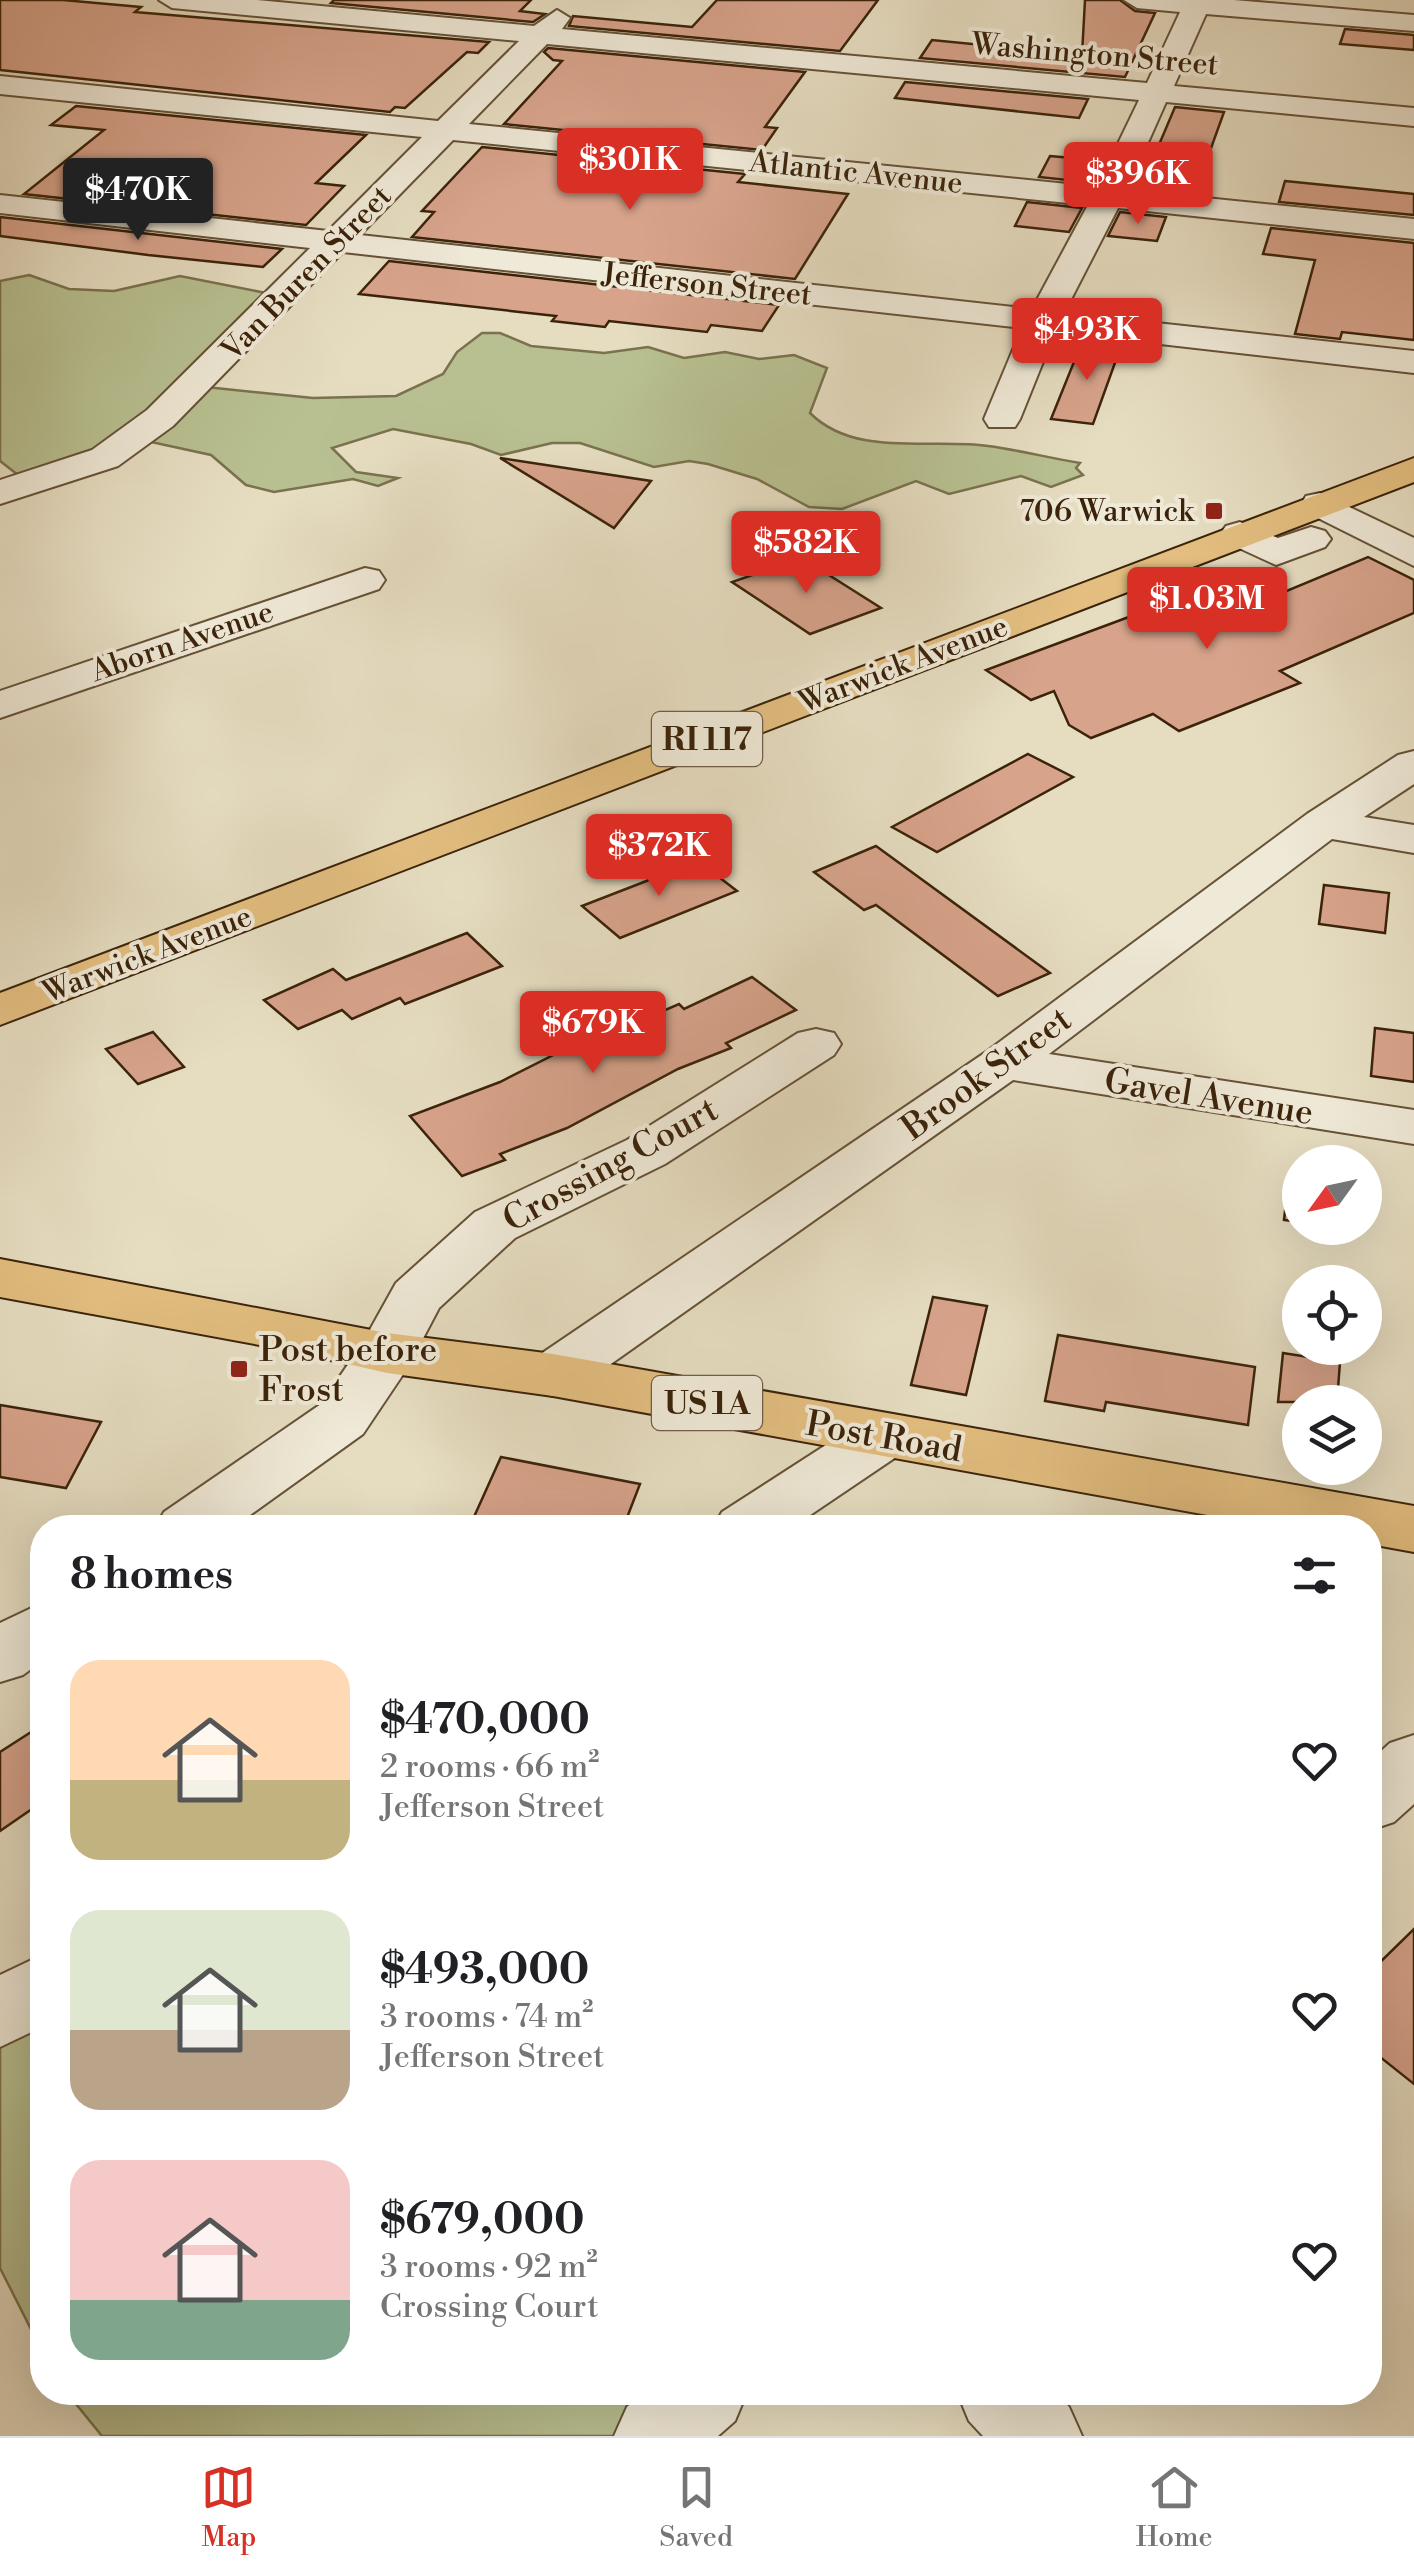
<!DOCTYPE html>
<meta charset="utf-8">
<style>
body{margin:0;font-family:"Libre Bodoni",serif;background:#f2f2f2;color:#202124;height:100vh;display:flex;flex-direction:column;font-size:38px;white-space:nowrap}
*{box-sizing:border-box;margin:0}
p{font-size:32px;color:#757577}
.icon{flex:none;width:55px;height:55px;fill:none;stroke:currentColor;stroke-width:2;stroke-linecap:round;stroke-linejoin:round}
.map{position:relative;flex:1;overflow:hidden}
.sheet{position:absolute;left:30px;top:1515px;width:1352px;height:890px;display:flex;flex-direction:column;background:#fff;border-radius:40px;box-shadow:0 10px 40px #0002}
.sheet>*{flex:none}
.needle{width:65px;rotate:237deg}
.buttons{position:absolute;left:1282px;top:1145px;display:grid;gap:20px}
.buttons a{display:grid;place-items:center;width:100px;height:100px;border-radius:50%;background:#fff;box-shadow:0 10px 40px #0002;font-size:50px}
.price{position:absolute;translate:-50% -85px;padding:0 22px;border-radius:10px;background:#d93025;color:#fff;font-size:32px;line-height:65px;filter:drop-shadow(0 2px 5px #0008)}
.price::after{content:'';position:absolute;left:50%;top:60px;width:30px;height:22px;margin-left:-15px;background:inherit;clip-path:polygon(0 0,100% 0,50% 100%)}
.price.selected{background:#222;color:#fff}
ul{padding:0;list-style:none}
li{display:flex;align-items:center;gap:30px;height:250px;padding:0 40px}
li span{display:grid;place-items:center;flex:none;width:280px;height:200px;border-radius:30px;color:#555}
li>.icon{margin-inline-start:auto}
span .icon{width:120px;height:120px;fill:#fffc;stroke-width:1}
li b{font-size:42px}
h2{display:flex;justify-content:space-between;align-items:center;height:120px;padding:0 40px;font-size:42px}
.dock{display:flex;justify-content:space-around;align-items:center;height:140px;border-top:2px solid #e0e0e0;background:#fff;font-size:28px;color:#757577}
.dock a{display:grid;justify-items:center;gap:5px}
.dock .selected{color:#d93025}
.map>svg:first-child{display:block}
</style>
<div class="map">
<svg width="1414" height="2436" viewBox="0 0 1414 2436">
<rect width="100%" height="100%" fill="#e6ddc1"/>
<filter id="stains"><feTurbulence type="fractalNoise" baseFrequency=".002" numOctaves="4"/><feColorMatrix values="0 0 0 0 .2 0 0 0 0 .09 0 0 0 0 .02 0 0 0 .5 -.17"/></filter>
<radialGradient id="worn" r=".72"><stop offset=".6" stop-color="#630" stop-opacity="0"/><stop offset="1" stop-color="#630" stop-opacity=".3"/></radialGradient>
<g fill="#b8c091" stroke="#7a724e" stroke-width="2.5">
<path d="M29,275L69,289L114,291L180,276L271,294L196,386L313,398L396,396L443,374L457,352L482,333H500L531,346L604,353L648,347L684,358L725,352L759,359L794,355L827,368L810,413C855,458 930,438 988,446C1019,450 1049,458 1080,463L1076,468L1083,475L1051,487L1021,476L949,494L916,481L842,509L809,507L757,479L708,464L689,461L654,467L580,443H552L501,455L471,444L393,429L332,448L356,472L398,478L378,486L353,479L274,492L246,485L211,455L133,438L27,482L0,461V281Z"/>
<polygon points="42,1983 42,2351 0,2268 0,2010"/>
<polygon points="665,2392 652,2436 102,2436 67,2393"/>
</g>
<g fill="#d7a38b" stroke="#3b230a" stroke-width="2.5">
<polygon points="0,0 63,0 141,7 135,12 489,42 478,53 467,52 405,108 395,107 390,112 0,70"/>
<polygon points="334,0 531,0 520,11 545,14 533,22 331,3"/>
<polygon points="717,0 878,0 840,51 569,26 573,16 692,27"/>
<polygon points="1085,0 1120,0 1135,11 1155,13 1125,77 920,58 932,40 1082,55"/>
<polygon points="1345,29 1414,35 1414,50 1340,44"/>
<polygon points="548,48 805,72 765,127 777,128 762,150 504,124 562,61 553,60 544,52"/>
<polygon points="905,82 1088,99 1079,118 895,98"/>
<polygon points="76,106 366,135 316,183 344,186 306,225 24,194 104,130 51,125"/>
<polygon points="1175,107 1224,112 1210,151 1197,150 1183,189 1133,187 1142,165 1150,166"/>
<polygon points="482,147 745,174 738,182 848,194 795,279 412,237 434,212 422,211"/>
<polygon points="1050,156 1105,161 1095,183 1039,177"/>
<polygon points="1285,181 1414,194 1414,215 1279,202"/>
<polygon points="1027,202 1082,208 1069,232 1015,226"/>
<polygon points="1120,212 1166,217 1157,241 1108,236"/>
<polygon points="0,217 282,249 263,267 148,255 0,236"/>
<polygon points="1271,228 1414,243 1414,340 1342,332 1340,339 1295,334 1315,260 1263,254"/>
<polygon points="389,261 779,305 762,331 711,325 707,332 609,321 605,327 552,321 556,316 359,294"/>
<polygon points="1082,342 1121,346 1093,424 1051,419"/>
<polygon points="500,458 651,481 614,528"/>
<polygon points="1368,557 1414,580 1414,613 1280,671 1300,683 1179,731 1153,714 1091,738 1069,725 1054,691 1031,700 986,670 1180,598 1217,620"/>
<polygon points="802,558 881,608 810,634 732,582"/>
<polygon points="1028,754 1073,777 937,852 892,827"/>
<polygon points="876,846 1050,973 998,996 876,905 864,910 814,872"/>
<polygon points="698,861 737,891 620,938 582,906"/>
<polygon points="1324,885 1389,893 1385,933 1319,924"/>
<polygon points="467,933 502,966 405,1004 400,998 352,1019 342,1010 298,1029 264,1000 333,969 346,980"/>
<polygon points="752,977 796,1010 726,1043 731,1048 678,1069 567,1128 500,1154 505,1160 462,1176 410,1116 500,1082 589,1037 594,1041 679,1004 684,1009"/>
<polygon points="1375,1028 1414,1033 1414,1082 1371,1076"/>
<polygon points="153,1032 184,1067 138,1084 106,1049"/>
<polygon points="1289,1176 1300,1178 1300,1222 1284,1220"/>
<polygon points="933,1297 987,1306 966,1395 911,1385"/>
<polygon points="1058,1335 1255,1367 1248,1425 1106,1402 1104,1411 1045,1401"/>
<polygon points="1283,1353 1340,1362 1337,1402 1278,1402"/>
<polygon points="0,1405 101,1422 66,1488 0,1477"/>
<polygon points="501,1457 640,1484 623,1528 514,1528 473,1519"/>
<polygon points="42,1725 42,1802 0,1831 0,1752"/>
<polygon points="1414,1929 1414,2084 1370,2049 1370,1972"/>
</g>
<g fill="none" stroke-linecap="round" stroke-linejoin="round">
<defs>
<g id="minor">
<path d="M159,0H257L534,26L557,10L570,18L562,29L1147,83L1180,12L1137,8L1124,0H1234L1414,15V31L1206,14L1174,86L1414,108V126L1166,102L1127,190L1414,219V239L1118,208L1064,313L1414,351V373L1055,332L1020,419L1015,427H989L984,419L1022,328L343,252L173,426L118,466L0,504V480L92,450L147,410L310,248L0,213V195L328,231L422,137L0,94V76L438,121L519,41L172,8ZM547,44L1139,100L1097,187L469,124ZM453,140L1088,205L1032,309L360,235Z"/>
<polygon points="1320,493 1414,538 1414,566 1306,512 1301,504 1306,496"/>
<polygon points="1240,522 1278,538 1311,527 1325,531 1331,539 1325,547 1276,565 1226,542 1220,534 1226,526"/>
<polygon points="365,568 379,571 385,580 379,589 0,718 0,691"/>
<polygon points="1414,751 1414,784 1364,817 1414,825 1414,853 1332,839 1049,1054 1414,1110 1414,1144 1013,1080 574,1390 553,1396 532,1390 524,1375 532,1360 986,1052 1307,814 1398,755"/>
<polygon points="816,1029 834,1033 841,1044 834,1055 665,1164 515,1238 439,1308 408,1367 363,1434 232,1528 155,1528 164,1512 321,1404 362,1344 396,1283 475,1212 627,1140 798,1033"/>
<polygon points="884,1414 905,1421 914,1436 905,1451 791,1528 713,1528 722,1512 863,1421"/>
<polygon points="42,1603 42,1661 23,1675 0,1682 0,1623"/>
<polygon points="1414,1735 1414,1804 1394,1822 1370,1830 1370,1761 1390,1743"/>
<polygon points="42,1955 42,2027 0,2047 0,1975"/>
<polygon points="643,2392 747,2392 735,2421 718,2436 614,2436 627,2407"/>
<polygon points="957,2392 1056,2392 1069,2407 1082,2436 983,2436 969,2421"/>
</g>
<g id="major">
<polygon points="1414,458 1414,482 0,1025 0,993"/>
<polygon points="0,1259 387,1333 553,1354 1414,1506 1414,1552 1370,1544 1370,1528 1279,1528 553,1396 387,1373 287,1350 0,1297"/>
</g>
</defs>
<use href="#minor" stroke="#665238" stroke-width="4"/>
<use href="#major" stroke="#3b230a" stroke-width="4"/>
<use href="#minor" fill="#efe9d7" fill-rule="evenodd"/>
<use href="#major" fill="#e3be80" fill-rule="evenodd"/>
</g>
<g fill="#8f2418" stroke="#efe9d7" stroke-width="4">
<rect x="1204" y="501" width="20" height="20" rx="5"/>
<rect x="229" y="1359" width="20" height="20" rx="5"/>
</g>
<g text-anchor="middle" stroke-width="8" stroke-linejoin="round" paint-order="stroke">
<g font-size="30" fill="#3b230a" stroke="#efe9d7">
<text transform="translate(1095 54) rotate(5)" y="10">Washington Street</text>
<text transform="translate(856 172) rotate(6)" y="10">Atlantic Avenue</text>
<text transform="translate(306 273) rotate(-46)" y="10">Van Buren Street</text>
<text transform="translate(707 284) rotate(6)" y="10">Jefferson Street</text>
<text transform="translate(182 641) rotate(-19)" y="10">Aborn Avenue</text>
<text transform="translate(903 664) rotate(-21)" y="10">Warwick Avenue</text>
<text transform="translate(147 954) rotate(-21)" y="10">Warwick Avenue</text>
</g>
<g font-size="30" fill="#3b230a" stroke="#efe9d7" text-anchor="end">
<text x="1194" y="521">706 Warwick</text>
</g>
<g fill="#efe9d7" stroke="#715e48" stroke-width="2.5">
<rect x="652" y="712" width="110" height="54" rx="8"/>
<rect x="652" y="1376" width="110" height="54" rx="8"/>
</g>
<g font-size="32" font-weight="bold" fill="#3b230a">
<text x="707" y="750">RI 117</text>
<text x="707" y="1414">US 1A</text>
</g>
<g font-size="35" fill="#3b230a" stroke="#efe9d7">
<text transform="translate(986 1073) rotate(-36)" y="12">Brook Street</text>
<text transform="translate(1209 1096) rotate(9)" y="12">Gavel Avenue</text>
<text transform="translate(610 1164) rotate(-29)" y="12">Crossing Court</text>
<text transform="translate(884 1436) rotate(10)" y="12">Post Road</text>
</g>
<g font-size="35" fill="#3b230a" stroke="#efe9d7" text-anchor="start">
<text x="259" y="1361">Post before<tspan x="259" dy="40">Frost</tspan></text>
</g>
</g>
<rect width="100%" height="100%" filter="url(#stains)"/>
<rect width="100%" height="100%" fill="url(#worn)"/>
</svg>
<div class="buttons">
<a><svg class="needle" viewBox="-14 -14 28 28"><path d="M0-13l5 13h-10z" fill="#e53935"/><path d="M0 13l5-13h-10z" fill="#757577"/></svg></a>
<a><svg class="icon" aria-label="locate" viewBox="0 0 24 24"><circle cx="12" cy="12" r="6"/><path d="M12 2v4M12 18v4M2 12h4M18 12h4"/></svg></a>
<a><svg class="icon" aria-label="layers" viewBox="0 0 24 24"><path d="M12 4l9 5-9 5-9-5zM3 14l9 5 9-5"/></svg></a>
</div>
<b class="price" style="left:630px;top:213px">$301K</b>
<b class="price" style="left:1138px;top:227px">$396K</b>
<b class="price selected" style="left:138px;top:243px">$470K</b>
<b class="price" style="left:1087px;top:383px">$493K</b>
<b class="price" style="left:806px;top:596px">$582K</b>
<b class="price" style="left:1207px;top:652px">$1.03M</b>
<b class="price" style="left:659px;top:899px">$372K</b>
<b class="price" style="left:593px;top:1076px">$679K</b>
<section class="sheet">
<h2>8 homes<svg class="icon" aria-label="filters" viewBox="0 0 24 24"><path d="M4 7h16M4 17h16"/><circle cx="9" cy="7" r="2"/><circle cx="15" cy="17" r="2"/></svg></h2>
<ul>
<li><span style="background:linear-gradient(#ffd9b3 60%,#c2b280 0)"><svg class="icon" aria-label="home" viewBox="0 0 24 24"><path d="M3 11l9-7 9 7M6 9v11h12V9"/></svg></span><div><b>$470,000</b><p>2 rooms · 66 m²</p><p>Jefferson Street</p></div><svg class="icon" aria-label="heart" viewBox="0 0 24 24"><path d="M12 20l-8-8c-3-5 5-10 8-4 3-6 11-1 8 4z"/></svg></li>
<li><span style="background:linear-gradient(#dfe7d0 60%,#b9a48a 0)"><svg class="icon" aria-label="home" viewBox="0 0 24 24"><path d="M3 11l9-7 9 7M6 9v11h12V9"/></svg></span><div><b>$493,000</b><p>3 rooms · 74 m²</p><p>Jefferson Street</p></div><svg class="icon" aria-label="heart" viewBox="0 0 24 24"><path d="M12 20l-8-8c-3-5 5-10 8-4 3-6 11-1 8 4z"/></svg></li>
<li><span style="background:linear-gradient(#f6c9c9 70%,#7fa58c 0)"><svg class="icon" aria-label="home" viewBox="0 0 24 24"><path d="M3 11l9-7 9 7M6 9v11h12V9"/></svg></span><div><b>$679,000</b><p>3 rooms · 92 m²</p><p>Crossing Court</p></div><svg class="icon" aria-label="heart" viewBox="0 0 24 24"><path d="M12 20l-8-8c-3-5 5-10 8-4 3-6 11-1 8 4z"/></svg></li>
</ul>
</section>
</div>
<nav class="dock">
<a class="selected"><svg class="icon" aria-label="map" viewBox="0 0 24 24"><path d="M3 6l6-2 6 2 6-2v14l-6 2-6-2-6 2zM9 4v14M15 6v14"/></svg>Map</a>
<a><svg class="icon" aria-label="saved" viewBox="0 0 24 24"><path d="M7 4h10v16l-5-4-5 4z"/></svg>Saved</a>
<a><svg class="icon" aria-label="home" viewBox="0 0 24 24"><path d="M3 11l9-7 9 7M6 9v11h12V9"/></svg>Home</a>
</nav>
